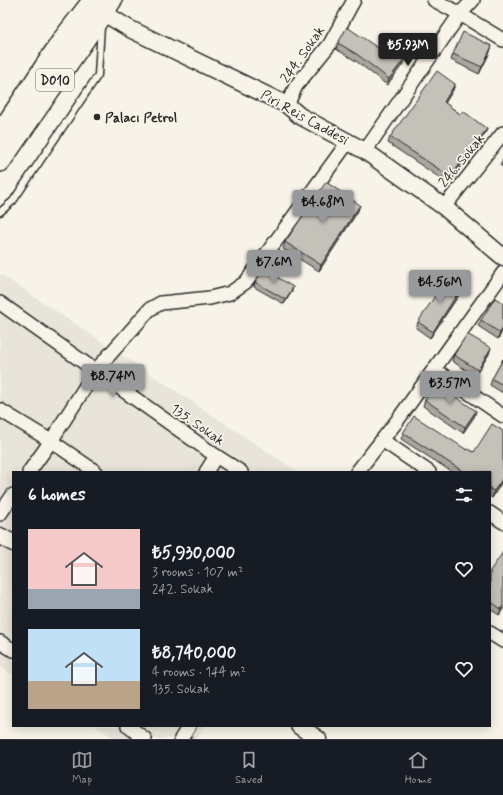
<!DOCTYPE html>
<meta charset="utf-8">
<style>
body{margin:0;font-family:Mynerve,sans-serif;background:#242831;color:#f1f3f6;height:100vh;display:flex;flex-direction:column;font-size:15px;white-space:nowrap}
*{box-sizing:border-box;margin:0}
p{font-size:13px;color:#9ea1a6}
.icon{flex:none;width:22px;height:22px;fill:none;stroke:currentColor;stroke-width:2;stroke-linecap:round;stroke-linejoin:round}
.map{position:relative;flex:1;overflow:hidden}
.panel{position:absolute;left:12px;top:471px;width:479px;height:256px;display:flex;flex-direction:column;background:#171b24;border-radius:0px;box-shadow:0 2px 10px #0003}
.panel>*{flex:none}
.price{position:absolute;translate:-50% -34px;padding:0 9px;border-radius:4px;background:#98999b;color:#111;font-size:13px;line-height:26px;filter:drop-shadow(0 1px 2px #0008)}
.price::after{content:'';position:absolute;left:50%;top:24px;width:12px;height:9px;margin-left:-6px;background:inherit;clip-path:polygon(0 0,100% 0,50% 100%)}
.price.current{background:#222;color:#fff}
ul{padding:0;list-style:none}
li{display:flex;align-items:center;gap:12px;height:100px;padding:0 16px}
li span{display:grid;place-items:center;flex:none;width:112px;height:80px;border-radius:0px;color:#555}
li>.icon{margin-inline-start:auto}
span .icon{width:48px;height:48px;fill:#fffc;stroke-width:1}
li b{font-size:17px}
h2{display:flex;justify-content:space-between;align-items:center;height:48px;padding:0 16px;font-size:17px}
.menu{display:flex;justify-content:space-around;align-items:center;height:56px;border-top:1px solid #363941;background:#171b24;font-size:11px;color:#9ea1a6}
.menu a{display:grid;justify-items:center;gap:2px}
.menu .current{color:#98999b}
.map>svg:first-child{display:block}
</style>
<div class="map">
<svg width="503" height="739" viewBox="0 0 503 739">
<rect width="100%" height="100%" fill="#f7f3e8"/>
<filter id="ink" filterUnits="userSpaceOnUse"><feTurbulence type="fractalNoise" baseFrequency=".025" numOctaves="2"/><feDisplacementMap in="SourceGraphic" scale="8" xChannelSelector="R" yChannelSelector="G"/><feConvolveMatrix kernelMatrix="1 2 1 2 8 2 1 2 1" color-interpolation-filters="sRGB"/></filter>
<g filter="url(#ink)">
<g fill="#e8e4da">
<polygon points="0,274 298,472 13,472 13,675 0,667"/>
<polygon points="95,726 204,726 197,739 115,739"/>
</g>
<g fill="none" stroke-linecap="round" stroke-linejoin="round">
<defs>
<polyline id="service" points="0,212 13,201 98,75 101,26"/>
<g id="minor">
<polyline points="434,0 460,14 503,40"/>
<polyline points="287,105 296,86 330,44 354,0"/>
<polyline points="365,151 460,14 473,0"/>
<polyline points="444,207 503,133"/>
<polyline points="0,303 216,456 241,472"/>
<polyline points="434,369 503,416"/>
<polyline points="0,410 51,441 96,472"/>
<polyline points="382,440 429,472"/>
<polyline points="29,472 51,441 96,370 150,309 161,303 210,298 230,293 246,282 348,142"/>
<polyline points="206,472 216,456"/>
<polyline points="357,472 397,421 503,273"/>
<polyline points="490,513 503,522"/>
<polyline points="0,514 13,495"/>
<polyline points="490,633 503,641"/>
<polyline points="0,642 13,650"/>
<polyline points="128,726 145,739"/>
<polyline points="181,739 189,726"/>
</g>
<g id="tertiary">
<polyline points="92,8 102,12 130,29 287,105 300,116 365,151 444,207 503,257"/>
<polyline points="0,536 13,543"/>
<polyline points="299,726 318,739"/>
</g>
<g id="trunk">
<polyline points="0,135 64,39 94,0"/>
<polyline points="0,161 111,0"/>
</g>
</defs>
<use href="#service" stroke="#2b2b2b" stroke-width="9"/>
<use href="#minor" stroke="#2b2b2b" stroke-width="16"/>
<use href="#tertiary" stroke="#2b2b2b" stroke-width="19"/>
<use href="#trunk" stroke="#2b2b2b" stroke-width="24"/>
<use href="#service" stroke="#f7f3e8" stroke-width="6"/>
<use href="#minor" stroke="#f7f3e8" stroke-width="13"/>
<use href="#tertiary" stroke="#f7f3e8" stroke-width="16"/>
<use href="#trunk" stroke="#f7f3e8" stroke-width="21"/>
</g>
<g fill="#a9a69f" stroke="#2b2b2b">
<polygon points="338,43 378,48 406,60 387,85 356,61 336,49"/>
<polygon points="490,52 479,74 451,60 453,54"/>
<polygon points="455,84 453,90 445,103 460,114 487,129 484,135 474,149 473,148 449,184 388,143 390,137"/>
<polygon points="503,158 503,167 500,165"/>
<polygon points="358,211 319,271 283,249 285,242"/>
<polygon points="255,282 292,291 284,304 254,287"/>
<polygon points="461,292 430,338 416,328 418,322"/>
<polygon points="503,303 503,330 498,339 478,326 481,320"/>
<polygon points="489,354 475,376 452,361 454,355"/>
<polygon points="503,359 503,393 490,385 492,379"/>
<polygon points="425,400 476,411 474,417 463,433 423,406"/>
<polygon points="503,431 503,480 492,498 490,497 490,472 452,472 401,439 403,433 474,452"/>
<polygon points="490,571 503,609 499,615 490,609"/>
</g>
<g fill="#898782" stroke="#2b2b2b">
<polygon points="492,46 490,52 479,74 482,67"/>
<polygon points="408,54 406,60 387,85 389,79"/>
<polygon points="455,84 453,90 442,108 444,102"/>
<polygon points="487,129 484,135 474,149 476,143"/>
<polygon points="475,142 473,148 449,184 451,177"/>
<polygon points="360,205 358,211 319,271 321,265"/>
<polygon points="463,285 461,292 430,338 433,332"/>
<polygon points="293,287 292,291 284,304 286,300"/>
<polygon points="503,328 503,330 498,339 500,333"/>
<polygon points="491,348 489,354 475,376 478,370"/>
<polygon points="476,411 474,417 463,433 465,427"/>
<polygon points="503,478 503,480 492,498 494,491"/>
<polygon points="503,606 503,609 499,615 501,609"/>
</g>
<g fill="#c4c1b9" stroke="#2b2b2b">
<polygon points="347,27 378,48 386,37 408,54 389,79 358,55 338,43"/>
<polygon points="463,32 492,46 482,67 453,54"/>
<polygon points="437,71 455,84 444,102 460,114 463,111 487,129 476,143 475,142 451,177 390,137"/>
<polygon points="326,182 360,205 321,265 285,242"/>
<polygon points="264,269 293,287 286,300 255,282"/>
<polygon points="448,276 463,285 433,332 418,322"/>
<polygon points="495,298 503,303 503,328 500,333 481,320"/>
<polygon points="467,334 491,348 478,370 454,355"/>
<polygon points="503,359 503,385 492,379"/>
<polygon points="436,383 476,411 465,427 425,400"/>
<polygon points="414,416 467,450 468,449 474,452 492,424 503,431 503,478 494,491 490,489 490,472 464,472 403,433"/>
<polygon points="503,552 503,606 501,609 490,601 490,571"/>
</g>
</g>
<circle fill="#2b2b2b" stroke="#f7f3e8" stroke-width="1.5" cx="97" cy="117" r="4"/>
<g text-anchor="middle" stroke-width="3.5" stroke-linejoin="round" paint-order="stroke">
<rect fill="#f7f3e8" stroke="#686764" stroke-width="1" x="36" y="69" width="38" height="22" rx="3"/>
<g font-size="13" font-weight="bold" fill="#2b2b2b">
<text x="55" y="85">D010</text>
</g>
<g font-size="14" fill="#2b2b2b" stroke="#f7f3e8">
<text transform="translate(302 54) rotate(-55)" y="5">244. Sokak</text>
<text transform="translate(305 117) rotate(29)" y="5">Piri Reis Caddesi</text>
<text transform="translate(461 160) rotate(-51)" y="5">246. Sokak</text>
<text transform="translate(198 424) rotate(35)" y="5">135. Sokak</text>
</g>
<g font-size="14" font-weight="bold" fill="#2b2b2b" stroke="#f7f3e8" text-anchor="start">
<text x="105" y="122">Palacı Petrol</text>
</g>
</g>
</svg>
<b class="price current" style="left:408px;top:67px">₺5.93M</b>
<b class="price" style="left:323px;top:224px">₺4.68M</b>
<b class="price" style="left:274px;top:284px">₺7.6M</b>
<b class="price" style="left:440px;top:304px">₺4.56M</b>
<b class="price" style="left:113px;top:398px">₺8.74M</b>
<b class="price" style="left:450px;top:405px">₺3.57M</b>
<section class="panel">
<h2>6 homes<svg class="icon" aria-label="filters" viewBox="0 0 24 24"><path d="M4 7h16M4 17h16"/><circle cx="9" cy="7" r="2"/><circle cx="15" cy="17" r="2"/></svg></h2>
<ul>
<li><span style="background:linear-gradient(#f6c9c9 75%,#9aa5b1 0)"><svg class="icon" aria-label="home" viewBox="0 0 24 24"><path d="M3 11l9-7 9 7M6 9v11h12V9"/></svg></span><div><b>₺5,930,000</b><p>3 rooms · 107 m²</p><p>242. Sokak</p></div><svg class="icon" aria-label="heart" viewBox="0 0 24 24"><path d="M12 20l-8-8c-3-5 5-10 8-4 3-6 11-1 8 4z"/></svg></li>
<li><span style="background:linear-gradient(#bfe0f5 65%,#b9a48a 0)"><svg class="icon" aria-label="home" viewBox="0 0 24 24"><path d="M3 11l9-7 9 7M6 9v11h12V9"/></svg></span><div><b>₺8,740,000</b><p>4 rooms · 144 m²</p><p>135. Sokak</p></div><svg class="icon" aria-label="heart" viewBox="0 0 24 24"><path d="M12 20l-8-8c-3-5 5-10 8-4 3-6 11-1 8 4z"/></svg></li>
</ul>
</section>
</div>
<nav class="menu">
<a class="current"><svg class="icon" aria-label="map" viewBox="0 0 24 24"><path d="M3 6l6-2 6 2 6-2v14l-6 2-6-2-6 2zM9 4v14M15 6v14"/></svg>Map</a>
<a><svg class="icon" aria-label="saved" viewBox="0 0 24 24"><path d="M7 4h10v16l-5-4-5 4z"/></svg>Saved</a>
<a><svg class="icon" aria-label="home" viewBox="0 0 24 24"><path d="M3 11l9-7 9 7M6 9v11h12V9"/></svg>Home</a>
</nav>
